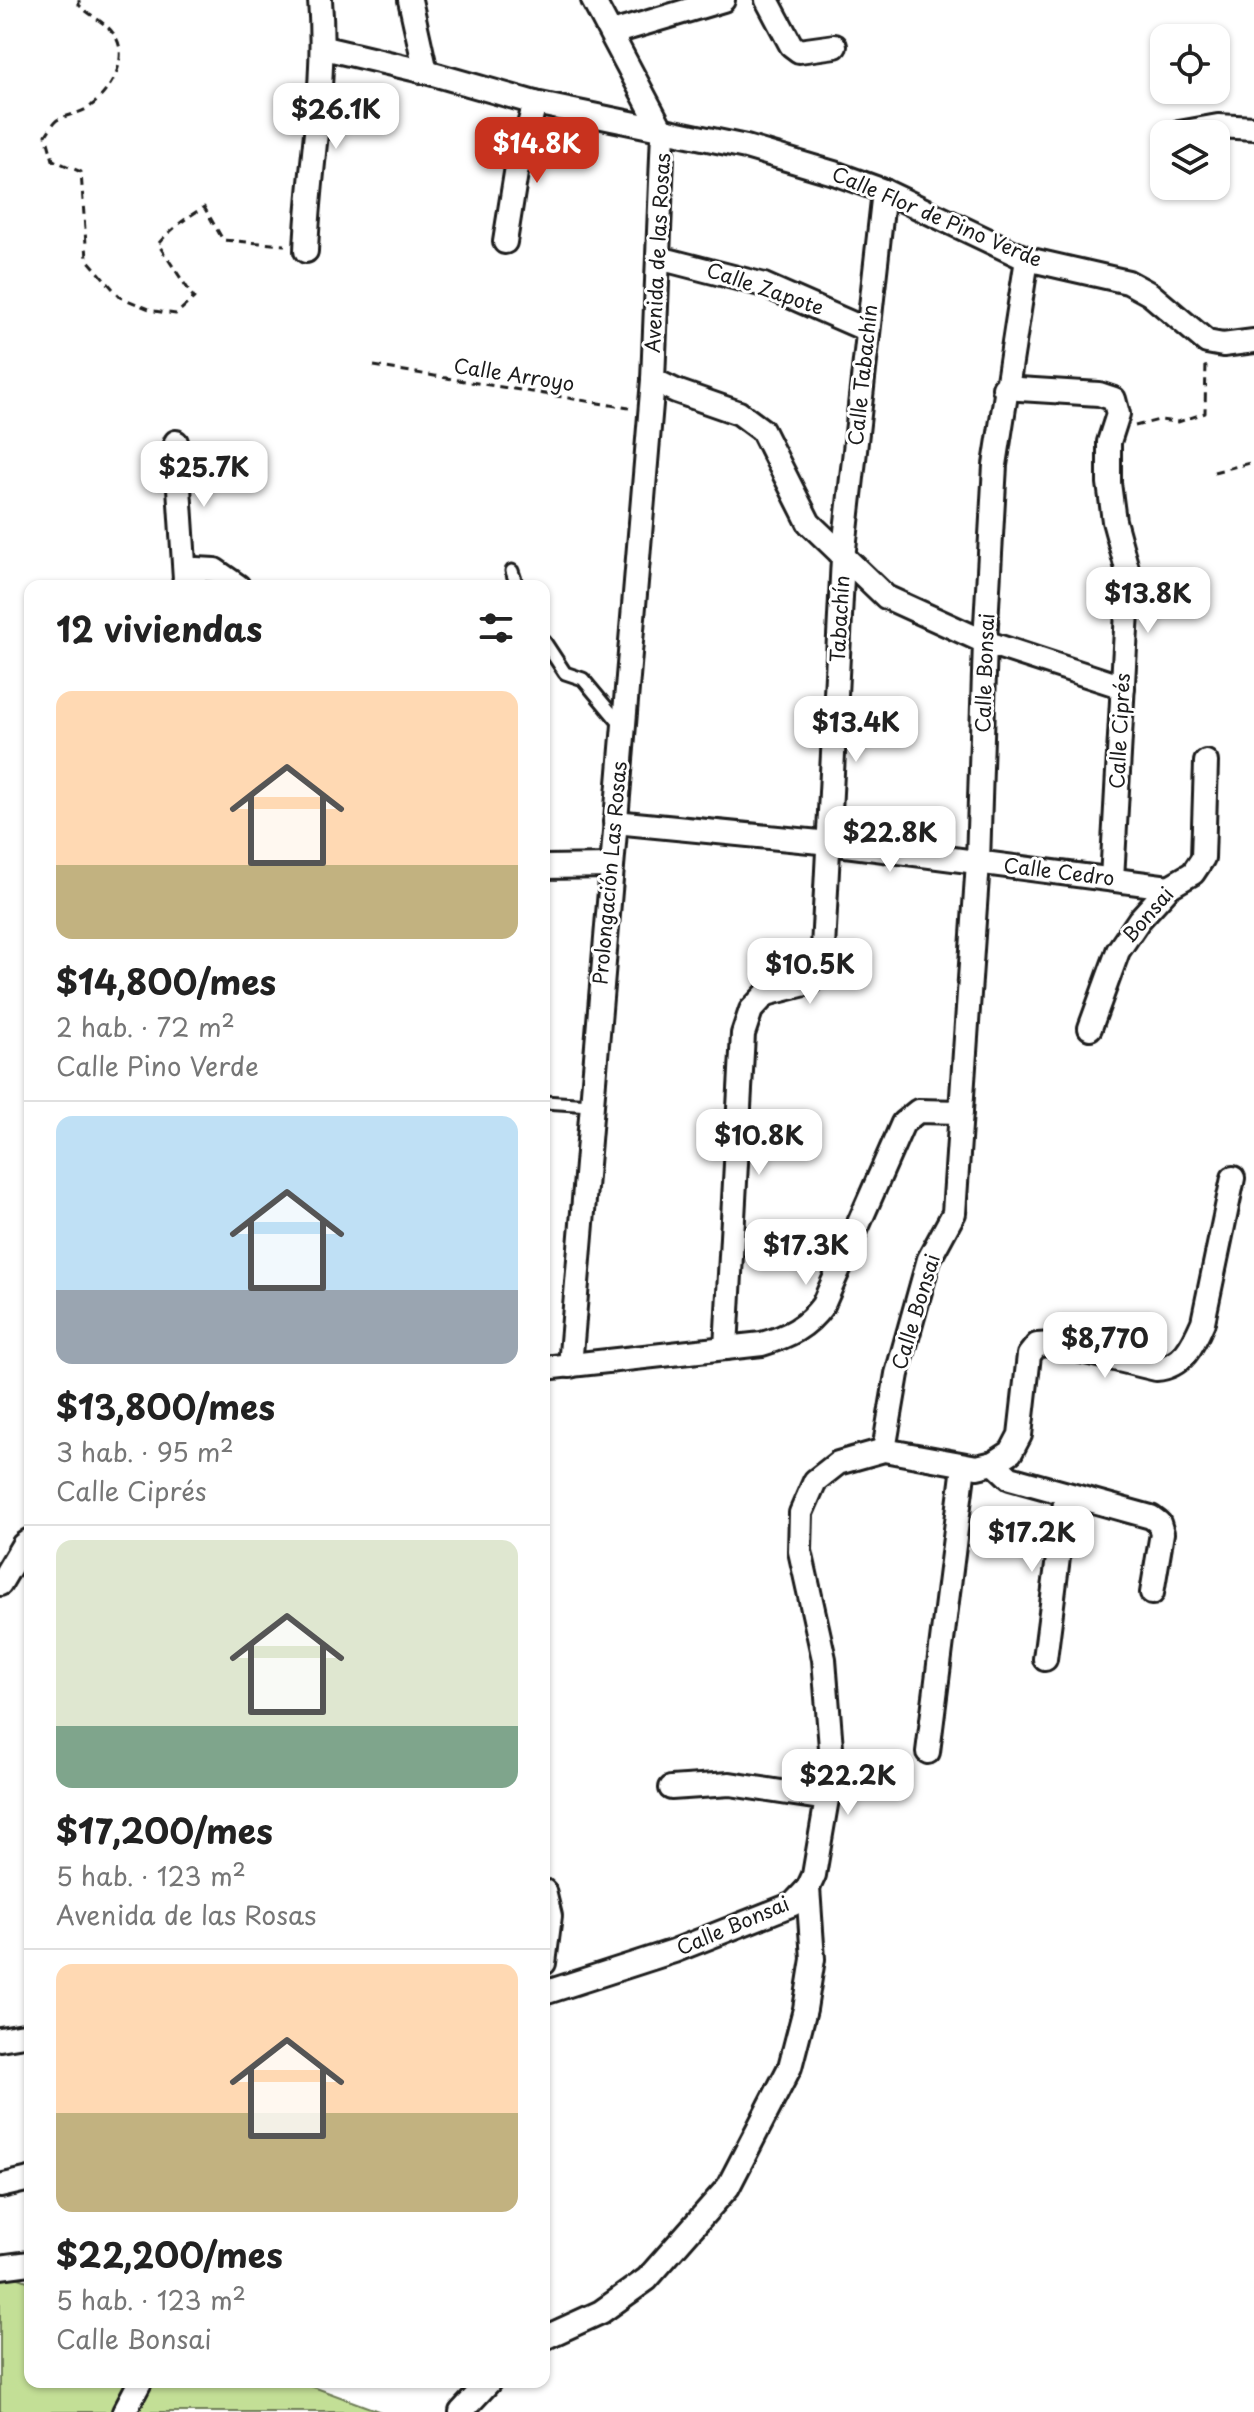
<!DOCTYPE html>
<html lang="es">
<meta charset="utf-8">
<style>
body{margin:0;font-family:"Playpen Sans",sans-serif;background:#f6f6f6;color:#222;height:100vh;display:flex;flex-direction:column;font-size:30px;white-space:nowrap}
*{box-sizing:border-box;margin:0}
p{font-size:26px;color:#767676}
.icon{flex:none;width:44px;height:44px;fill:none;stroke:currentColor;stroke-width:2;stroke-linecap:round;stroke-linejoin:round}
.map{position:relative;flex:1;overflow:hidden}
.side{position:absolute;left:24px;top:580px;width:526px;height:1808px;display:flex;flex-direction:column;background:#fff;border-radius:16px;box-shadow:0 2px 6px #0004}
.side>*{flex:none}
.fabs{position:absolute;left:1150px;top:24px;display:grid;gap:16px}
.fabs a{display:grid;place-items:center;width:80px;height:80px;border-radius:16px;background:#fff;box-shadow:0 2px 6px #0004;font-size:40px}
.price{position:absolute;translate:-50% -68px;padding:0 18px;border-radius:16px;background:#fff;color:#222;font-size:26px;line-height:52px;filter:drop-shadow(0 2px 4px #0008)}
.price::after{content:'';position:absolute;left:50%;top:48px;width:24px;height:18px;margin-left:-12px;background:inherit;clip-path:polygon(0 0,100% 0,50% 100%)}
.price.on{background:#c8321e;color:#fff}
ul{padding:0;list-style:none}
li{display:grid;align-content:center;gap:16px;height:424px;padding:0 32px}
li+li{border-top:2px solid #e0e0e0}
li span{display:grid;place-items:center;height:248px;border-radius:16px;color:#555}
li>.icon{margin-inline-start:auto}
span .icon{width:144px;height:144px;fill:#fffc;stroke-width:1}
li b{font-size:34px}
h2{display:flex;justify-content:space-between;align-items:center;height:96px;padding:0 32px;font-size:34px}
.map>svg:first-child{display:block}
</style>
<div class="map">
<svg width="1254" height="2412" viewBox="0 0 1254 2412">
<rect width="100%" height="100%" fill="#fff"/>
<filter id="ink" filterUnits="userSpaceOnUse"><feTurbulence type="fractalNoise" baseFrequency=".0125" numOctaves="2"/><feDisplacementMap in="SourceGraphic" scale="16" xChannelSelector="R" yChannelSelector="G"/><feConvolveMatrix kernelMatrix="1 2 1 2 8 2 1 2 1" color-interpolation-filters="sRGB"/></filter>
<g filter="url(#ink)">
<polygon fill="#c3df96" stroke="#707e59" stroke-width="2" points="0,2271 30,2282 30,2382 300,2382 381,2412 0,2412"/>
<g fill="none" stroke-linecap="round" stroke-linejoin="round">
<defs>
<g id="lane">
<polyline points="512,571 517,586"/>
<polyline points="544,641 565,673 583,679 622,726"/>
<polyline points="544,1102 591,1105"/>
</g>
<g id="street">
<polyline points="410,0 426,72"/>
<polyline points="593,0 663,132 653,380 676,391 739,413 762,430 809,523 886,597 985,642 1123,687"/>
<polyline points="767,0 791,45 799,51 835,46"/>
<polyline points="612,33 723,0"/>
<polyline points="324,48 426,72 535,103 746,147 837,174 884,191 1027,259 1128,282 1150,294 1207,342 1223,345 1254,341"/>
<polyline points="1179,133 1218,126 1254,128"/>
<polyline points="505,242 516,173 535,103"/>
<path d="M306,251C309,167 327,84 320,0"/>
<polyline points="659,258 764,285 867,330"/>
<polyline points="1004,388 1099,394 1114,399 1118,414 1109,442 1109,483 1114,521 1129,576 1112,879"/>
<polyline points="176,442 185,579 183,586"/>
<polyline points="185,579 196,569 215,570 238,586"/>
<polyline points="615,822 830,843 1169,887"/>
<polyline points="544,867 611,866"/>
<polyline points="1090,1028 1118,951 1139,920 1169,887 1193,873 1203,858 1206,762"/>
<polyline points="726,1348 743,1034 751,1010 766,994 809,983 822,968 843,558 884,191"/>
<polyline points="570,1366 653,380"/>
<path d="M544,1368L762,1344C789,1336 806,1328 823,1305L903,1123L918,1111L961,1112"/>
<polyline points="884,1450 897,1374 929,1259 954,1213 978,862 985,642 995,465 1027,259"/>
<polyline points="994,1463 1010,1478 1151,1517 1159,1523 1162,1533 1152,1593"/>
<polyline points="0,1584 23,1545 30,1540"/>
<polyline points="1045,1659 1066,1495"/>
<polyline points="928,1752 964,1466"/>
<polyline points="671,1788 730,1784 827,1799"/>
<polyline points="544,1891 550,1916 544,1963"/>
<path d="M544,1993L674,1951L793,1904L808,1888L814,1875L827,1799L831,1748L824,1659L800,1551L801,1513L815,1481L838,1463L884,1450L977,1467L994,1463L1011,1452L1020,1435L1029,1355L1037,1345L1052,1344L1156,1369C1183,1367 1193,1345 1203,1322L1233,1178"/>
<polyline points="0,2039 30,2034"/>
<polyline points="0,2186 30,2179"/>
<polyline points="0,2267 30,2263"/>
<polyline points="544,2338 601,2312 647,2279 728,2187 790,2067 805,2009 813,1959 808,1888"/>
<polyline points="124,2412 140,2382"/>
<polyline points="461,2412 489,2382"/>
</g>
</defs>
<use href="#lane" stroke="#1c1c1c" stroke-width="17"/>
<use href="#street" stroke="#1c1c1c" stroke-width="28"/>
<g stroke="#1c1c1c" stroke-width="3" stroke-dasharray="8 6" stroke-linecap="butt">
<path d="M79,0V5C89,15 106,23 113,33C131,56 112,89 92,105C82,114 68,114 57,120C53,123 49,131 46,135L53,160L81,172L87,259L120,297L154,311L176,314L194,298L158,244C172,228 186,218 204,207L223,240L285,245"/>
<polyline points="374,366 629,408"/>
<polyline points="1135,426 1159,420 1178,422 1205,413 1206,361"/>
<polyline points="1214,472 1254,462"/>
</g>
<use href="#lane" stroke="#fff" stroke-width="11"/>
<use href="#street" stroke="#fff" stroke-width="22"/>
</g>
</g>
<g text-anchor="middle" stroke-width="6" stroke-linejoin="round" paint-order="stroke">
<g font-size="20" fill="#1c1c1c" stroke="#fff">
<text transform="translate(937 217) rotate(23)" y="7">Calle Flor de Pino Verde</text>
<text transform="translate(658 253) rotate(-87)" y="7">Avenida de las Rosas</text>
<text transform="translate(765 289) rotate(19)" y="7">Calle Zapote</text>
<text transform="translate(514 375) rotate(9)" y="7">Calle Arroyo</text>
<text transform="translate(863 375) rotate(-84)" y="7">Calle Tabachín</text>
<text transform="translate(840 619) rotate(-87)" y="7">Tabachín</text>
<text transform="translate(985 673) rotate(-88)" y="7">Calle Bonsai</text>
<text transform="translate(1120 731) rotate(-87)" y="7">Calle Ciprés</text>
<text transform="translate(1059 872) rotate(7)" y="7">Calle Cedro</text>
<text transform="translate(610 873) rotate(-85)" y="7">Prolongación Las Rosas</text>
<text transform="translate(1148 915) rotate(-49)" y="7">Bonsai</text>
<text transform="translate(916 1312) rotate(-73)" y="7">Calle Bonsai</text>
<text transform="translate(733 1926) rotate(-23)" y="7">Calle Bonsai</text>
</g>
</g>
</svg>
<div class="fabs">
<a><svg class="icon" aria-label="locate" viewBox="0 0 24 24"><circle cx="12" cy="12" r="6"/><path d="M12 2v4M12 18v4M2 12h4M18 12h4"/></svg></a>
<a><svg class="icon" aria-label="layers" viewBox="0 0 24 24"><path d="M12 4l9 5-9 5-9-5zM3 14l9 5 9-5"/></svg></a>
</div>
<b class="price" style="left:336px;top:151px">$26.1K</b>
<b class="price on" style="left:537px;top:185px">$14.8K</b>
<b class="price" style="left:204px;top:509px">$25.7K</b>
<b class="price" style="left:1148px;top:635px">$13.8K</b>
<b class="price" style="left:856px;top:764px">$13.4K</b>
<b class="price" style="left:890px;top:874px">$22.8K</b>
<b class="price" style="left:810px;top:1006px">$10.5K</b>
<b class="price" style="left:759px;top:1177px">$10.8K</b>
<b class="price" style="left:806px;top:1287px">$17.3K</b>
<b class="price" style="left:1105px;top:1380px">$8,770</b>
<b class="price" style="left:1032px;top:1574px">$17.2K</b>
<b class="price" style="left:848px;top:1817px">$22.2K</b>
<section class="side">
<h2>12 viviendas<svg class="icon" aria-label="filters" viewBox="0 0 24 24"><path d="M4 7h16M4 17h16"/><circle cx="9" cy="7" r="2"/><circle cx="15" cy="17" r="2"/></svg></h2>
<ul>
<li><span style="background:linear-gradient(#ffd9b3 70%,#c2b280 0)"><svg class="icon" aria-label="home" viewBox="0 0 24 24"><path d="M3 11l9-7 9 7M6 9v11h12V9"/></svg></span><div><b>$14,800/mes</b><p>2 hab. · 72 m²</p><p>Calle Pino Verde</p></div></li>
<li><span style="background:linear-gradient(#bfe0f5 70%,#9aa5b1 0)"><svg class="icon" aria-label="home" viewBox="0 0 24 24"><path d="M3 11l9-7 9 7M6 9v11h12V9"/></svg></span><div><b>$13,800/mes</b><p>3 hab. · 95 m²</p><p>Calle Ciprés</p></div></li>
<li><span style="background:linear-gradient(#dfe7d0 75%,#7fa58c 0)"><svg class="icon" aria-label="home" viewBox="0 0 24 24"><path d="M3 11l9-7 9 7M6 9v11h12V9"/></svg></span><div><b>$17,200/mes</b><p>5 hab. · 123 m²</p><p>Avenida de las Rosas</p></div></li>
<li><span style="background:linear-gradient(#ffd9b3 60%,#c2b280 0)"><svg class="icon" aria-label="home" viewBox="0 0 24 24"><path d="M3 11l9-7 9 7M6 9v11h12V9"/></svg></span><div><b>$22,200/mes</b><p>5 hab. · 123 m²</p><p>Calle Bonsai</p></div></li>
</ul>
</section>
</div>
